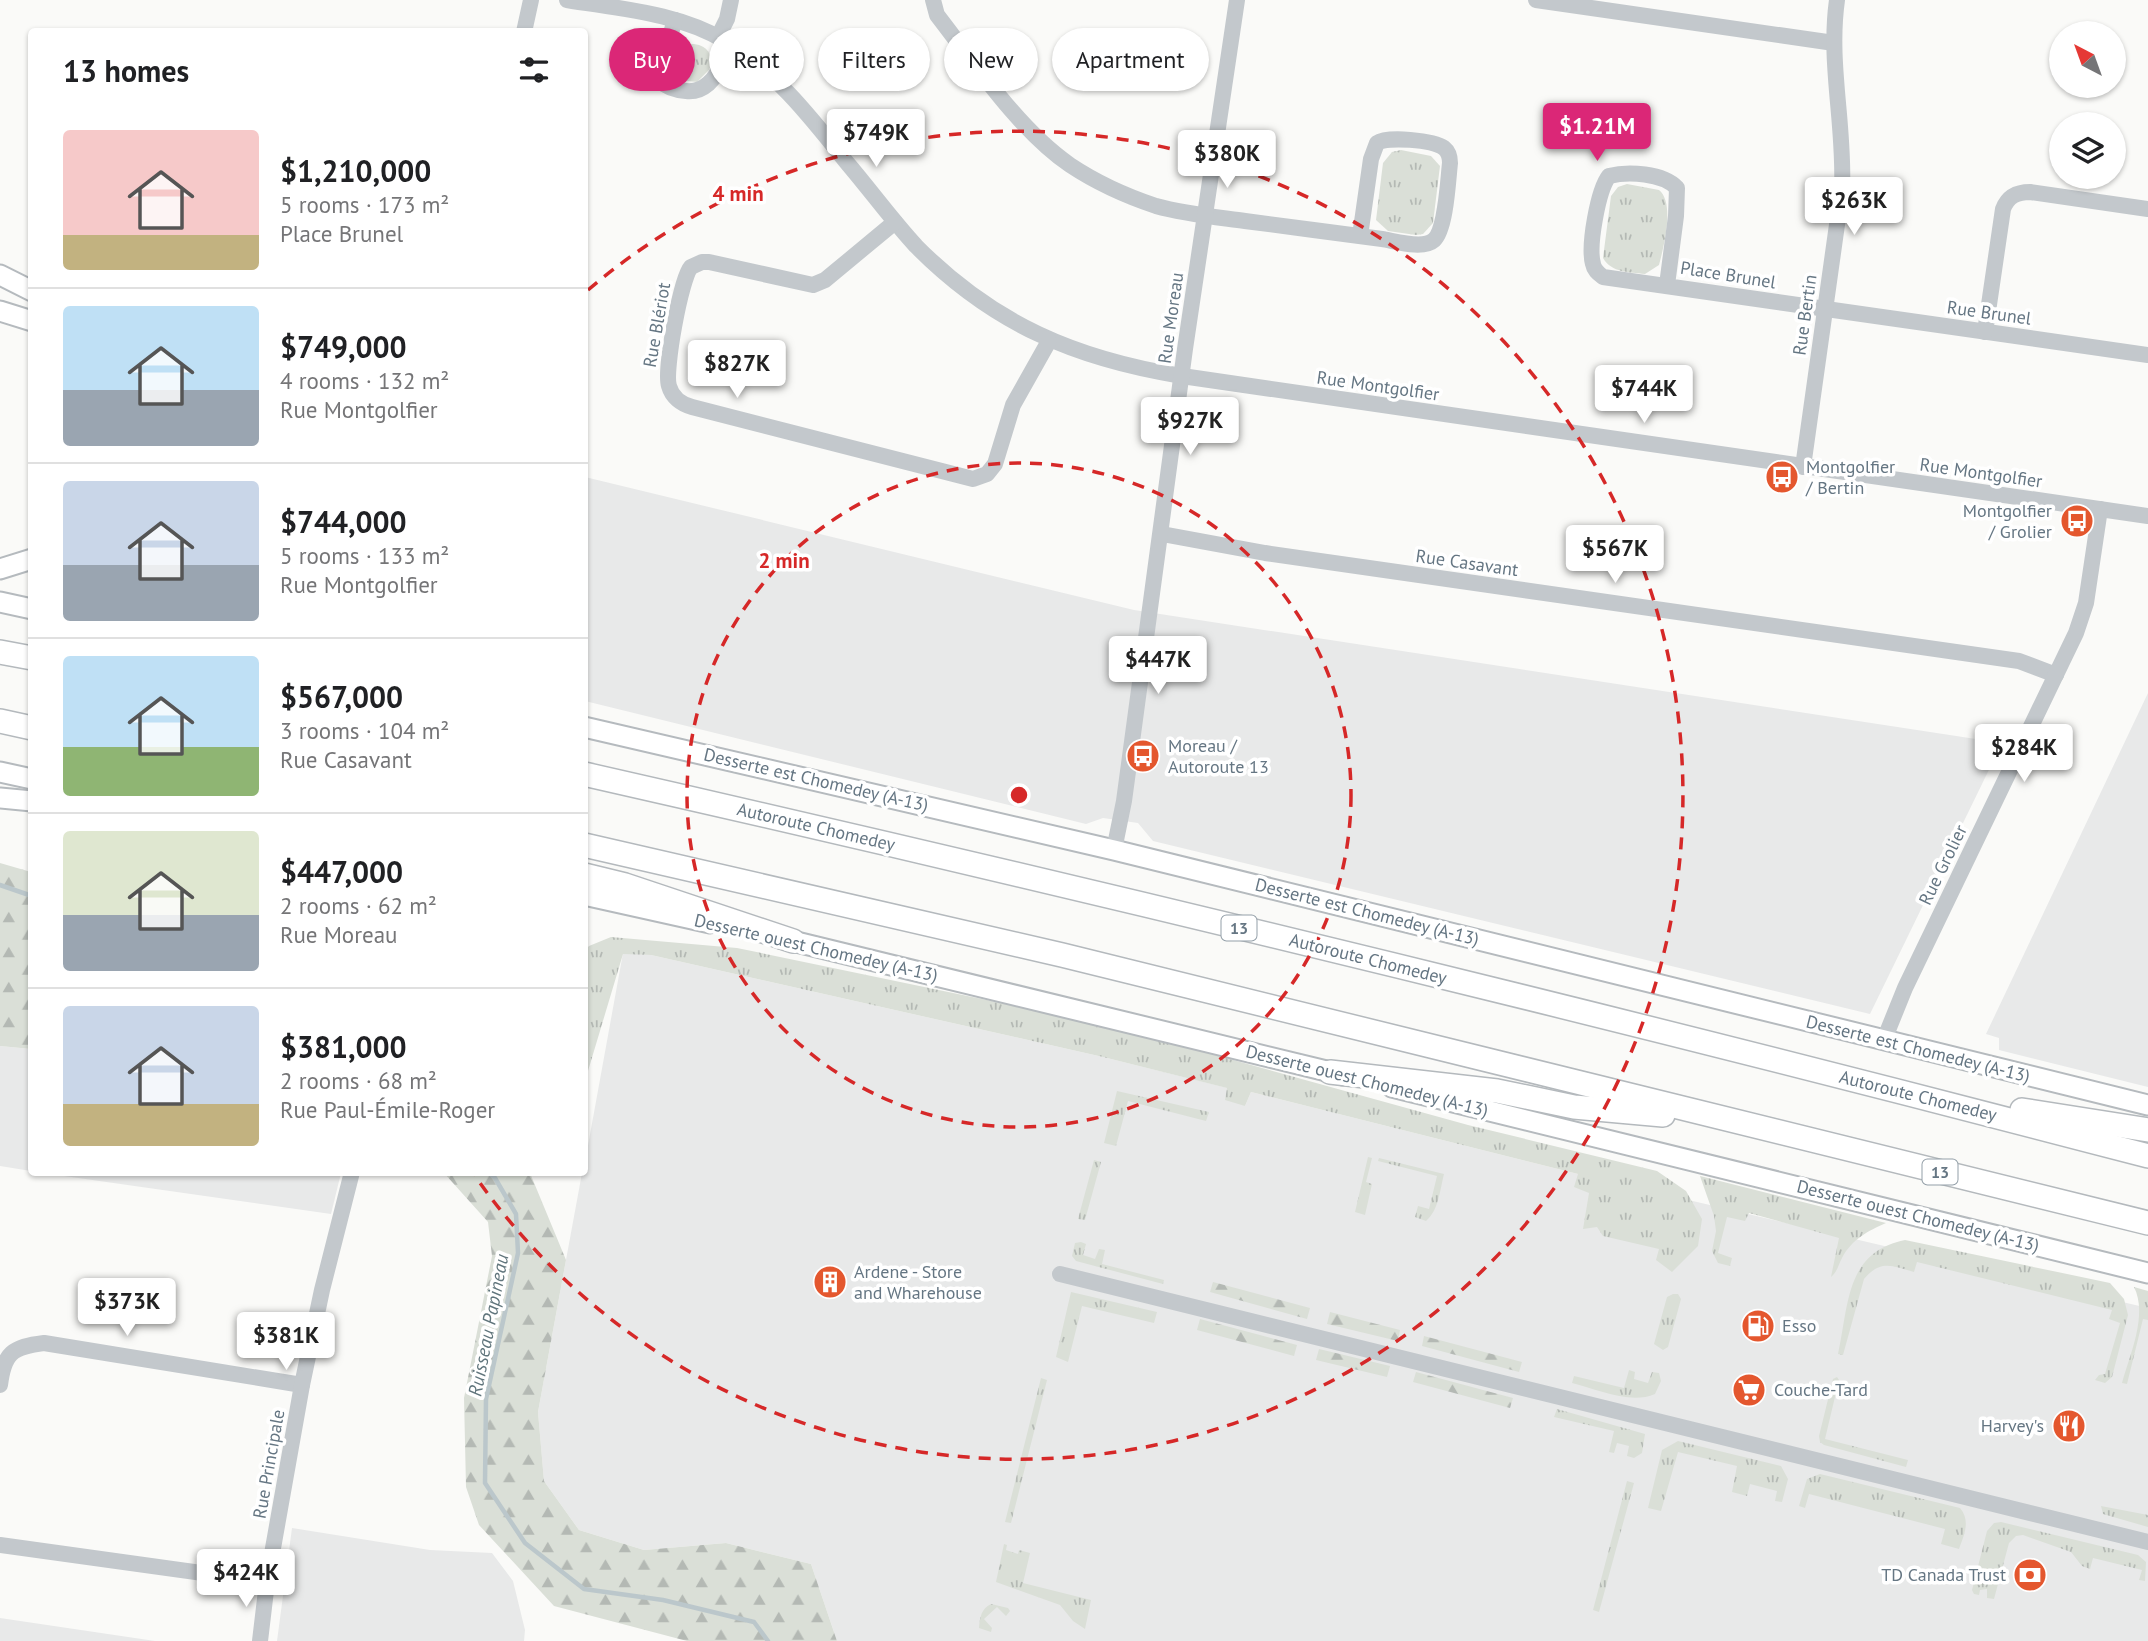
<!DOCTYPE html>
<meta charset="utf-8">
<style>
body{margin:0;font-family:"PT Sans",sans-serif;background:#f2f2f2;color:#202124;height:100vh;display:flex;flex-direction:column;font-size:26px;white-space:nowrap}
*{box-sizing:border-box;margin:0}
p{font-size:23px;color:#757577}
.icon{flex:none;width:38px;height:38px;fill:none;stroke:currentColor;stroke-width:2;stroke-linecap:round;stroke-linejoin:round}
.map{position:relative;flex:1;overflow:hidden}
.panel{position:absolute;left:28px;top:28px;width:560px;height:1148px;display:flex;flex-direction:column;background:#fff;border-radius:7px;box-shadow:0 2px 5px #0004}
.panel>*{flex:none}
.banner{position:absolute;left:609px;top:28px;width:665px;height:63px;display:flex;gap:14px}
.needle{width:46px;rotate:319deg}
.buttons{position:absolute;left:2049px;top:21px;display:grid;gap:14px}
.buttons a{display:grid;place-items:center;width:77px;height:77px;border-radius:50%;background:#fff;box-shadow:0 2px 5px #0004;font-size:35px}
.price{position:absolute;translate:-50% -60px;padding:0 16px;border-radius:7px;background:#fff;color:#222;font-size:23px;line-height:46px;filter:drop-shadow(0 2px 4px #0008)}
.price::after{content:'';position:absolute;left:50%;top:42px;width:21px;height:16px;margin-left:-10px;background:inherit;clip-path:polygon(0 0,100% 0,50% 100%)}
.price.on{background:#db2777;color:#fff}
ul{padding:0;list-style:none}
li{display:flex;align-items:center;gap:21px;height:175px;padding:0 35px}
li+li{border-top:2px solid #e0e0e0}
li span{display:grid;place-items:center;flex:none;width:196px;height:140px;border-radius:7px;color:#555}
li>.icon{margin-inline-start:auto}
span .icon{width:84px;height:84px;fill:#fffc;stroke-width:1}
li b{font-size:30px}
h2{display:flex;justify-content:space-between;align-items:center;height:84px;padding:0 35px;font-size:30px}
.pill{padding:0 24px;border-radius:32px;background:#fff;box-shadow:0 2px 5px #0004;font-size:24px;line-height:63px}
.pill.on{background:#db2777;color:#fff}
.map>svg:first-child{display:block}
</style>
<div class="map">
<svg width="2148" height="1641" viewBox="0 0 2148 1641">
<defs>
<pattern id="grass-tufts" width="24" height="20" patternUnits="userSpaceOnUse" patternTransform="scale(1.75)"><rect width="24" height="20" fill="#dadfd7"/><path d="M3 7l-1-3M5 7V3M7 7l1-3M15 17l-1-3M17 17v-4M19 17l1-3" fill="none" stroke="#b4b9b4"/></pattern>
<pattern id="forest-firs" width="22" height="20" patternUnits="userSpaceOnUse" patternTransform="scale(1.75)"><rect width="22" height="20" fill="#dadfd7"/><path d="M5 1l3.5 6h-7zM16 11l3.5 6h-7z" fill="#b4b9b4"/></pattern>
</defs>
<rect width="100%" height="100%" fill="#fafaf8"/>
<g fill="#e8e9e9">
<polygon points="585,477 1134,610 2002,743 1870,1014 1153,841 1138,823 1103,818 1086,824 585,701"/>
<polygon points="2148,693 2148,1087 1999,1050 1999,1038 1986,1034"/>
<polygon points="623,953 651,955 1103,1057 1228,1088 1245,1106 1251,1092 1578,1174 2148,1308 2148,1641 837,1641 811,1564 726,1543 644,1550 579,1530 544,1481 538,1412 582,1173 584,1172 585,1162"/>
<polygon points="0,1046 31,1049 31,1171 0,1166"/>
<polygon points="43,1173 341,1173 331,1214"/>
<polygon points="292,1528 430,1550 492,1553 513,1581 525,1630 524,1641 277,1641"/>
<polygon points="0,1618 155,1641 0,1641"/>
</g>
<g fill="url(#grass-tufts)">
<path d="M689,44C706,43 715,54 709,70L697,82L679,80L673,71L677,54Z"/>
<polygon points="1401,150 1431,156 1440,166 1433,223 1423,234 1416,235 1388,231 1376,220 1383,163 1392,152"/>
<path d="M1627,184L1659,190C1675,203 1664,246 1659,265L1645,274C1629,272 1612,273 1603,258L1611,196L1618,187Z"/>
<polygon points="611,937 737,948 1107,1025 1468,1125 1657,1171 1686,1191 1702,1219 1698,1246 1672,1272 1656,1260 1659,1249 1603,1236 1597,1227 1583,1229 1589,1193 1574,1187 1578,1174 1251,1092 1245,1106 1225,1100 1227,1088 1103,1057 651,955 623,954 585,1081 584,951 589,946"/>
<polygon points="1117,1091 1209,1112 1206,1121 1128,1101 1116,1146 1104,1143"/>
<polygon points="1368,1157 1372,1158 1366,1182 1372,1184 1365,1215 1355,1212"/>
<path d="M1379,1158L1444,1174C1440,1189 1439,1210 1426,1221L1415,1217L1418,1206L1429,1209L1437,1176L1378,1161Z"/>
<polygon points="1094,1160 1101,1162 1085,1220 1078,1219"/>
<path d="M1700,1176L1886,1223C1868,1231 1852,1239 1842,1258C1838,1265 1838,1271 1831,1277L1839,1238L1749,1213L1745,1221L1727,1217L1718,1253L1732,1258L1730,1266L1718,1263L1712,1251L1716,1231L1714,1216Z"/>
<path d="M1905,1240L2110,1283L2124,1299L2128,1315L2112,1377L2105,1383L2095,1380L2099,1375L2105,1374L2120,1323L2109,1319L2112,1310L1917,1262L1914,1272C1892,1266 1881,1259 1864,1279L1843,1355L1838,1354C1849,1305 1845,1252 1905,1240Z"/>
<polygon points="1081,1242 1086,1244 1083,1255 1095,1259 1099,1249 1105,1250 1102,1264 1164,1280 1163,1284 1076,1261 1072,1256 1075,1243"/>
<path d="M2134,1287L2148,1291V1320L2143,1319L2127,1384L2122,1383C2130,1354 2148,1315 2134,1287Z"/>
<polygon points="1071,1292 1157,1312 1154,1323 1082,1306 1068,1362 1056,1357"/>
<polygon points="1673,1294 1678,1294 1681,1299 1668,1347 1663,1350 1654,1344 1667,1297"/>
<path d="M1629,1370L1635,1372L1634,1379L1648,1383L1652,1372L1659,1373L1661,1381L1655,1394C1630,1405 1597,1389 1572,1383L1574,1376L1624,1388Z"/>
<polygon points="1837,1377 1839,1380 1825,1439 1908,1460 1906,1467 1824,1445 1820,1442 1819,1436 1833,1379"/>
<polygon points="1041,1378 1047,1380 1011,1523 1005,1522"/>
<polygon points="1557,1409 1645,1434 1642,1453 1634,1458 1627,1456 1629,1446 1617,1443 1614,1453 1609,1452 1614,1431 1554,1417"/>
<polygon points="1678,1441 1781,1466 1788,1479 1782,1502 1775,1501 1777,1491 1750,1484 1747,1496 1732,1492 1737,1466 1678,1452 1661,1511 1648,1508 1662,1450"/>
<path d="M1820,1474L1960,1508C1971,1521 1964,1535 1959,1549L1941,1544L1945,1529L1809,1494L1805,1508L1799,1506L1807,1479Z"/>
<polygon points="1627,1481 1634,1483 1599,1612 1593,1610"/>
<polygon points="2101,1506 2148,1515 2148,1527 2103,1514"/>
<polygon points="2001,1522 2138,1555 2146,1562 2145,1581 2139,1580 2142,1570 2093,1558 2090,1569 2082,1566 2071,1552 2023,1535 2016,1536 2009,1543 1994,1599 1987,1598 1987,1589 1980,1590 1979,1595 1974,1594 1972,1590 1987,1531 1994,1523"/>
<polygon points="1004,1544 1007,1545 1006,1550 1018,1554 1019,1550 1030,1553 1023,1583 1091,1600 1085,1629 1073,1621 1060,1605 996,1582"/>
<path d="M991,1604L1008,1608L1010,1611L1006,1616L997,1607L984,1619L992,1628L991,1632L979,1628C980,1617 981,1609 991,1604Z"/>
</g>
<g fill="url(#forest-firs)">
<polygon points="0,863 31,872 31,1049 0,1046"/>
<polygon points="444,1173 530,1173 566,1260 538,1412 544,1481 579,1530 644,1550 726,1543 811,1564 837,1641 687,1641 554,1606 479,1525 466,1487 464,1398 492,1256 488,1222"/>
<polygon points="1213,1282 1310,1308 1307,1319 1210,1292"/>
<polygon points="1330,1312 1400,1330 1398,1341 1327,1324"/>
<polygon points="1200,1319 1297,1345 1294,1356 1197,1330"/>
<polygon points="1424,1336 1522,1362 1519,1372 1422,1346"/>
<polygon points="1319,1349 1390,1366 1387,1377 1316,1360"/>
<polygon points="1416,1372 1513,1398 1510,1408 1413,1382"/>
</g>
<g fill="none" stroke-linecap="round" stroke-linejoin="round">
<g stroke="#bbc7cb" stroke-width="4.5">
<polyline points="0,885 32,896"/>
<polyline points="488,1172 495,1178 516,1214 518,1253 486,1399 485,1483 525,1543 584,1589 663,1600 754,1622 768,1641"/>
</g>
<defs>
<g id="major">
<polyline points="0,275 32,291"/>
<polyline points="0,311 32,321"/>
<polyline points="0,569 32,559"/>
<polyline points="0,602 32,609"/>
<polyline points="584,727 1114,850 2148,1105"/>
<polyline points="0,772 32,779"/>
<polyline points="0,798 32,801"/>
<polyline points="584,895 710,923"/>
<polyline points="780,938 1343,1075"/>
<polyline points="1392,1087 2148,1273"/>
</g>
<g id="highway">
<polyline points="0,652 32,658"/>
<polyline points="0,721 32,728"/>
<path d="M584,774C1108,893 1629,1020 2148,1156"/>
<polyline points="584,845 1062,955 2148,1223"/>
<polyline points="584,875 625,885 793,941"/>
<polyline points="1330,1072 1497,1091 1574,1107 1663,1115"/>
<polyline points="2022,1110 2148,1130"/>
</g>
</defs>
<use href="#major" stroke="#b5babe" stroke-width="23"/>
<use href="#highway" stroke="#b4b9bd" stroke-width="26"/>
<g stroke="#c3c8cc" stroke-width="16">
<path d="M567,0C621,9 678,13 725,41C776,72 812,119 848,164C871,191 892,220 916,246C993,324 1076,359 1182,376L2148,516"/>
<path d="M933,0L937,15C975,64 1019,130 1070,165C1097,183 1126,196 1156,206C1185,214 1216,217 1245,221C1291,227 1336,233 1382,239C1395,241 1423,250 1434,240C1446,229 1448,180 1450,163C1450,157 1449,152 1444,148C1433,140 1387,136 1377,143L1371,159L1360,236"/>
<polyline points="1536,0 1834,43"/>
<path d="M675,20L662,62L660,81C667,88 676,90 686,91C703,93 717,79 721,62C723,54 720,49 724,40"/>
<polyline points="524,32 531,0"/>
<polyline points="718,37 727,19 731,0"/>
<path d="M895,222L825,280L813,285L709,262H702L691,267C681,278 664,371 669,386C672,397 681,404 692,407L973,479L987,474L995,464L1013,405L1049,341"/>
<path d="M1667,285L1676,216L1677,188C1663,173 1628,171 1609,176C1598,190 1588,246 1593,264C1594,270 1598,273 1603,277L2148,355"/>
<path d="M1985,332L2003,209C2008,196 2017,192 2030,192L2148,209"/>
<path d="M1803,467L1842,189C1845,126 1828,63 1837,0"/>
<polyline points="1162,534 1265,553 2019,661 2056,675"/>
<polyline points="1114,850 1124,801 1185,349 1237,0"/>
<polyline points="1884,1040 1905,988 2076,633 2086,603 2100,509"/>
<polyline points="1060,1274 2148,1542"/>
<path d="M0,1385C4,1353 12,1347 44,1343L302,1385"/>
<polyline points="0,1545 267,1582"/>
<polyline points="260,1641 267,1582 302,1385 322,1290 352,1172"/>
</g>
<use href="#major" stroke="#fff" stroke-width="19"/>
<use href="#highway" stroke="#fff" stroke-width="23"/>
</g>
<g fill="none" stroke="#d62828" stroke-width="3.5" stroke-dasharray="12 9">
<circle cx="1019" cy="795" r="332"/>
<path d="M588 290A664 664 0 1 1 475 1176"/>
</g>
<defs>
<symbol id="bus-disc" viewBox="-11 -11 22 22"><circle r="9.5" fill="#e4572e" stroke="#fff"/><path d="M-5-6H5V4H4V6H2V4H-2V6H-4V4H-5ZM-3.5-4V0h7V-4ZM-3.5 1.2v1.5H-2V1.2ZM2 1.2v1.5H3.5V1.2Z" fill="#fff"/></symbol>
<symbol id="building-disc" viewBox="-11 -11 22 22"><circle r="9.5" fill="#e4572e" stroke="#fff"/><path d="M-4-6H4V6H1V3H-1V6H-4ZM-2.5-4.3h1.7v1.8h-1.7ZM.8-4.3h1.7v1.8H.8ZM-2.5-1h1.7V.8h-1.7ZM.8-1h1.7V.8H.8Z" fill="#fff"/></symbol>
<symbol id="fuel-disc" viewBox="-11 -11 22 22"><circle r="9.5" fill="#e4572e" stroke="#fff"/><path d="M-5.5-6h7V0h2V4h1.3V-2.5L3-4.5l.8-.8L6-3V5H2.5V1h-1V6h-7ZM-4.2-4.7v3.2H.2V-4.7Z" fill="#fff"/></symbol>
<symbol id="supermarket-disc" viewBox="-11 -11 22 22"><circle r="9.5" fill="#e4572e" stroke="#fff"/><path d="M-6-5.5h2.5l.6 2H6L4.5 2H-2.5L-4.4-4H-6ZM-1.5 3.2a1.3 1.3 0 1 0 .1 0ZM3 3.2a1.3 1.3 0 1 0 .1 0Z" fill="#fff"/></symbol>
<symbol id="restaurant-disc" viewBox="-11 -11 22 22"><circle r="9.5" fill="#e4572e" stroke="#fff"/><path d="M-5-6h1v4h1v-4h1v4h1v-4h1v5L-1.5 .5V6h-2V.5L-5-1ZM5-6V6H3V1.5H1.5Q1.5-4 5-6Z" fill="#fff"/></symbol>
<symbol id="bank-disc" viewBox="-11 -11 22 22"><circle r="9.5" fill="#e4572e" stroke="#fff"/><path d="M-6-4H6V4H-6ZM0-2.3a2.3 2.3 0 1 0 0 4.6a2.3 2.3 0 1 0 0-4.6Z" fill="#fff"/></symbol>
</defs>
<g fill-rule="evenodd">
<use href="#bus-disc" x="1763" y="458" width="38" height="38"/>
<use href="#bus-disc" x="2058" y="502" width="38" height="38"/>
<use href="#bus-disc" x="1124" y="737" width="38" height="38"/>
<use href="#building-disc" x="811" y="1263" width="38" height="38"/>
<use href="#fuel-disc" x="1739" y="1307" width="38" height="38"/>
<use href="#supermarket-disc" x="1730" y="1371" width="38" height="38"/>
<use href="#restaurant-disc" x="2050" y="1407" width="38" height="38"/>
<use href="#bank-disc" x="2011" y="1556" width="38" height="38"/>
</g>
<g text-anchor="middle" stroke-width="7" stroke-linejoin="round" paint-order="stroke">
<g fill="#fff" stroke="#939fa8" stroke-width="2">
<rect x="1221.5" y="915.5" width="35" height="25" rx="5"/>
<rect x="1922.5" y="1159.5" width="35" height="25" rx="5"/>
</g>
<g font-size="16" font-weight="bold" fill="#657683">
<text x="1239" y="934">13</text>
<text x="1940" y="1178">13</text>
</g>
<g font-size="18" fill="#657683" stroke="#fff">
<text transform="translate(1728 275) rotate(9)" y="6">Place Brunel</text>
<text transform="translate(1989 313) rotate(8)" y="6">Rue Brunel</text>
<text transform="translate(1805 315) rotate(-82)" y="6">Rue Bertin</text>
<text transform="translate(1171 318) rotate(-82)" y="6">Rue Moreau</text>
<text transform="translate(657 325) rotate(-80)" y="6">Rue Blériot</text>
<text transform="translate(1378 386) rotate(8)" y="6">Rue Montgolfier</text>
<text transform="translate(1981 473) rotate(8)" y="6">Rue Montgolfier</text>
<text transform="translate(1467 563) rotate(8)" y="6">Rue Casavant</text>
<text transform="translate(816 780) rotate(13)" y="6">Desserte est Chomedey (A-13)</text>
<text transform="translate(816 827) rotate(13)" y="6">Autoroute Chomedey</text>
<text transform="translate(1943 865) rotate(-64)" y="6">Rue Grolier</text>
<text transform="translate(1367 912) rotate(14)" y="6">Desserte est Chomedey (A-13)</text>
<text transform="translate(816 948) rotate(13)" y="6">Desserte ouest Chomedey (A-13)</text>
<text transform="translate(1368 959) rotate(14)" y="6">Autoroute Chomedey</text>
<text transform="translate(1918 1049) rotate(14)" y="6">Desserte est Chomedey (A-13)</text>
<text transform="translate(1367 1081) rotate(14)" y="6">Desserte ouest Chomedey (A-13)</text>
<text transform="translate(1918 1096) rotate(14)" y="6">Autoroute Chomedey</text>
<text transform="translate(1918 1216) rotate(14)" y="6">Desserte ouest Chomedey (A-13)</text>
<text transform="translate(269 1464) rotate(-80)" y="6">Rue Principale</text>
</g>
<g font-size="18" fill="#657683" stroke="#fff" text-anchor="start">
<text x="1806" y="473">Montgolfier<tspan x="1806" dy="21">/ Bertin</tspan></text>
<text x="2052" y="517" text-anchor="end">Montgolfier<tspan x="2052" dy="21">/ Grolier</tspan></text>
<text x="1168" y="752">Moreau /<tspan x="1168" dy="21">Autoroute 13</tspan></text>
<text x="854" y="1278">Ardene - Store<tspan x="854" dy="21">and Wharehouse</tspan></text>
<text x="1782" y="1332">Esso</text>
<text x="1774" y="1396">Couche-Tard</text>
<text x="2044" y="1432" text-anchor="end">Harvey's</text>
<text x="2006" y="1581" text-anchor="end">TD Canada Trust</text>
</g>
<g font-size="19" font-style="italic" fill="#60757c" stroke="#fff">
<text transform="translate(488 1325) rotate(-79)" y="7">Ruisseau Papineau</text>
</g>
</g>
<circle cx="1019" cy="795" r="10" fill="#d62828" stroke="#fff" stroke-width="3.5"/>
<g font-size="21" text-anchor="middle" font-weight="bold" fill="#d62828" stroke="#fff" stroke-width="7" stroke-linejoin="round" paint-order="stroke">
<text x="738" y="201">4 min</text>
<text x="784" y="568">2 min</text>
</g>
</svg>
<div class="buttons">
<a><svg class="needle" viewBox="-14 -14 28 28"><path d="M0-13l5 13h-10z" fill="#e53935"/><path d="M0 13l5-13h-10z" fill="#757577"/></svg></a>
<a><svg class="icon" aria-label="layers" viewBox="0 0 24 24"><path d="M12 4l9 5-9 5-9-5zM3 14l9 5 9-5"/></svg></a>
</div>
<b class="price on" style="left:1597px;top:163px">$1.21M</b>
<b class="price" style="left:876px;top:169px">$749K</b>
<b class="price" style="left:1227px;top:190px">$380K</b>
<b class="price" style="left:1854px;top:237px">$263K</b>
<b class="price" style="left:737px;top:400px">$827K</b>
<b class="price" style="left:1644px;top:425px">$744K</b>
<b class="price" style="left:1190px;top:457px">$927K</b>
<b class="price" style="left:1615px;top:585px">$567K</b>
<b class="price" style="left:1158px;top:696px">$447K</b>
<b class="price" style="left:2024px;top:784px">$284K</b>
<b class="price" style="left:127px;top:1338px">$373K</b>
<b class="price" style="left:286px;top:1372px">$381K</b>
<b class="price" style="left:246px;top:1609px">$424K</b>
<div class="banner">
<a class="pill on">Buy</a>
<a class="pill">Rent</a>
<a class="pill">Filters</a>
<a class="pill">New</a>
<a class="pill">Apartment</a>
</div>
<section class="panel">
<h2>13 homes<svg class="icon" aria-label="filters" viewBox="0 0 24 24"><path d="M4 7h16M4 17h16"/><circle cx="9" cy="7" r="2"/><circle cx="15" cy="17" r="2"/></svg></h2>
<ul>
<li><span style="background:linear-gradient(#f6c9c9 75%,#c2b280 0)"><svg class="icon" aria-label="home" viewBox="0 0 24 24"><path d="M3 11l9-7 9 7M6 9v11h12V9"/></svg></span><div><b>$1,210,000</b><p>5 rooms · 173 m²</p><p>Place Brunel</p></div></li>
<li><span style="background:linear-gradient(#bfe0f5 60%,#9aa5b1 0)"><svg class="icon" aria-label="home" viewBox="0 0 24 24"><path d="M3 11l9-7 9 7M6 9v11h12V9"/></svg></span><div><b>$749,000</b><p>4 rooms · 132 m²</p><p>Rue Montgolfier</p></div></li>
<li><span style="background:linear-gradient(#c9d6e8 60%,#9aa5b1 0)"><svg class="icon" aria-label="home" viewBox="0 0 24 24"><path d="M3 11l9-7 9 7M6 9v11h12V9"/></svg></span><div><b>$744,000</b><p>5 rooms · 133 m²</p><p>Rue Montgolfier</p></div></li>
<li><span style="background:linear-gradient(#bfe0f5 65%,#8fb573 0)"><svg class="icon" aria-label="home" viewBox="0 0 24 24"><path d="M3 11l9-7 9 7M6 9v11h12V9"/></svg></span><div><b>$567,000</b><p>3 rooms · 104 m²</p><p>Rue Casavant</p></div></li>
<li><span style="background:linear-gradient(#dfe7d0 60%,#9aa5b1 0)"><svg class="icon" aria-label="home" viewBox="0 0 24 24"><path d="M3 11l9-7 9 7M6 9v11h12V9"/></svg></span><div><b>$447,000</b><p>2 rooms · 62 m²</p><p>Rue Moreau</p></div></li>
<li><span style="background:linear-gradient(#c9d6e8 70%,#c2b280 0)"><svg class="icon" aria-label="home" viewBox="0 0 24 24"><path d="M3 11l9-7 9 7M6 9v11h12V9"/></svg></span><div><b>$381,000</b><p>2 rooms · 68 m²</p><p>Rue Paul-Émile-Roger</p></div></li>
</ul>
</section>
</div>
